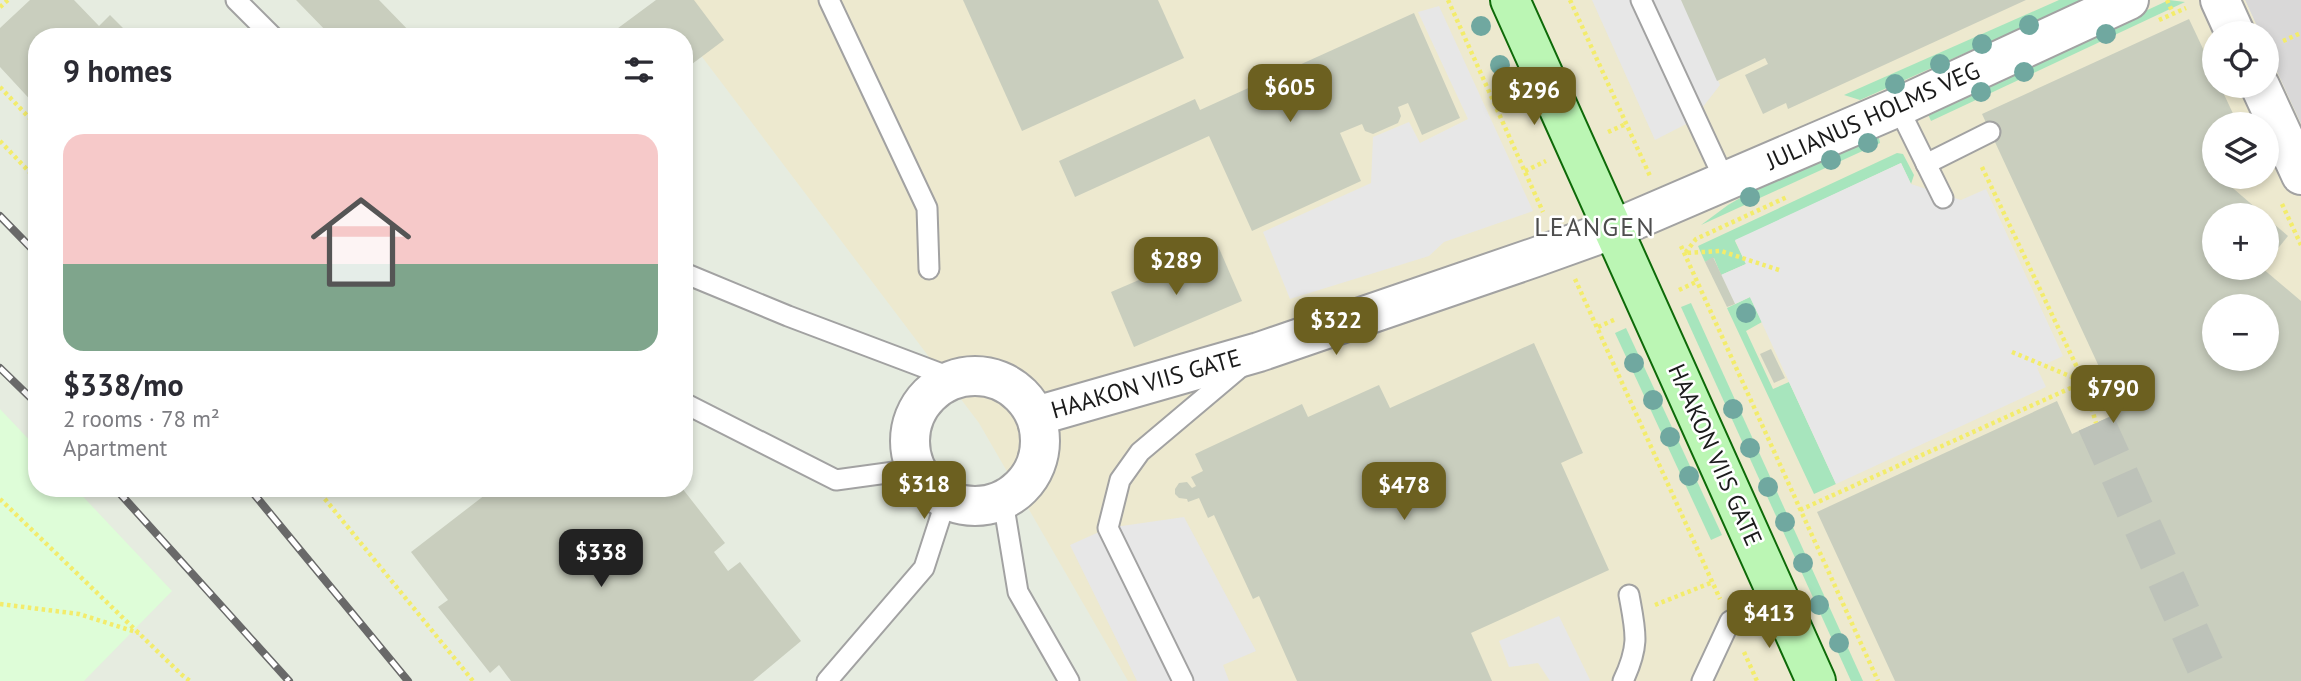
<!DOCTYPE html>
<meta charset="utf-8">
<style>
body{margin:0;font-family:"PT Sans",sans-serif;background:#f7f7f7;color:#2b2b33;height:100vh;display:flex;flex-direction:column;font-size:26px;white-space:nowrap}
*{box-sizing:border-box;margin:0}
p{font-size:23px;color:#7c7c81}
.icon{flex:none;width:38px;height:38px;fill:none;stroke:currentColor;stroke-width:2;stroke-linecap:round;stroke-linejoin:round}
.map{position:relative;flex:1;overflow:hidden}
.side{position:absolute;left:28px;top:28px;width:665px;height:469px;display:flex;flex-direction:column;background:#fff;border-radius:28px;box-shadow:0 4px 10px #0003}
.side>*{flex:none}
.tools{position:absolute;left:2202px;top:21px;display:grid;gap:14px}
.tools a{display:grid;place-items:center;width:77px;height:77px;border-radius:50%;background:#fff;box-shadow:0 4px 10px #0003;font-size:35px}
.price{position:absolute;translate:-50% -60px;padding:0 16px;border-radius:14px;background:#6c6020;color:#fff;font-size:23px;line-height:46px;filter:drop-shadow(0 2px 4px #0008)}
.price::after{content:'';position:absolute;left:50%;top:42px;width:21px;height:16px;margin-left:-10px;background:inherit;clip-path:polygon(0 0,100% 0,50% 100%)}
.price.on{background:#222;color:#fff}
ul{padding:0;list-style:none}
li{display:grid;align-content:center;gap:14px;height:371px;padding:0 35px}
li span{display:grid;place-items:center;height:217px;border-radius:21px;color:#555}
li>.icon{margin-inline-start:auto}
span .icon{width:126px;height:126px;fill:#fffc;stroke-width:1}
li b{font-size:30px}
h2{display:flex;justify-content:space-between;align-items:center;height:84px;padding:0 35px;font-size:30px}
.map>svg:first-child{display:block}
</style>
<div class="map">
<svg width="2301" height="681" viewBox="0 0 2301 681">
<rect width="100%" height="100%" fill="#e6ece0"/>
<polygon fill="#d9d8d8" points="2245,0 2301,0 2301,124 2266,48 2266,33 2260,33"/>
<path fill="#ede9cf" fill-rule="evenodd" d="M659,0H2245L2260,33H2214V86H2266V48L2301,124V681H1128L979,423ZM2214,124H2266V177H2214ZM2214,215H2266V268H2214ZM2214,306H2266V359H2214Z"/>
<polygon fill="#defdd8" points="0,409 37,448 37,488 75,488 172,591 84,681 0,681"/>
<g fill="#a7e5bd">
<polygon points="2059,0 2084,0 1860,100 1844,95"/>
<polygon points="2169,0 2185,2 1931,121 1927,112"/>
<polygon points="1874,135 1879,138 1880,143 1701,225 1728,205 1747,194"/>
<polygon points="1897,153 1903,154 1914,175 1911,184 1901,163 1735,241 1746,264 1721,275 1714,258 1705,262 1698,246"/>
<polygon points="1750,297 1762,322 1746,331 1773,389 1789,382 1836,484 1814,494 1727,308"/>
<polygon points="1691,303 1863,681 1851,681 1681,307"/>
<polygon points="1626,328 1722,535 1711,540 1615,333"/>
</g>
<g fill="#e7e7e7">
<polygon points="1592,0 1684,0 1720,85 1692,121 1655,140"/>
<polygon points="1439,6 1533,211 1444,242 1429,256 1290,299 1263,232 1371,183 1373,137 1409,122 1420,143 1468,119 1418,12"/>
<polygon points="1901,163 1911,184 1961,200 1986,189 2063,356 2037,368 2046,387 1836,484 1750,297 1735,304 1721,275 1746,264 1735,240"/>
<polygon points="1184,517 1256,651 1223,665 1229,681 1137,681 1070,545 1108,528"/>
<polygon points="1559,616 1590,680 1589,681 1550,681 1538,663 1509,667 1499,641"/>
</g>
<g fill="#c9cebe" fill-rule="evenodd">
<polygon points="30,0 74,0 99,26 110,15 123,28 114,37 37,37 37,107 0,67 0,28"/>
<polygon points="296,0 379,0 415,37 332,37"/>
<polygon points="656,0 694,0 724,40 684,70 684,37 606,37"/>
<polygon points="963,0 1158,0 1184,58 1022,131"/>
<polygon points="1681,0 2026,0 1788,109 1786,103 1763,114 1745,75 1768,64 1765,58 1717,81"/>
<polygon points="1414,13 1460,118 1422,135 1408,103 1398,107 1401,116 1398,123 1373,134 1365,131 1362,124 1340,133 1361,181 1252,231 1209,136 1075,197 1059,161 1195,99 1200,110"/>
<path d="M2189,19L2214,72V86H2220L2238,124H2214V177H2220L2264,215H2214V268H2262L2301,301V681H1895L1817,512L2057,401L2072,434L2120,412L1982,114ZM2214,306H2266V359H2214Z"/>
<polygon points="2266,217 2288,236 2266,263"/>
<polygon points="1218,246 1242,301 1134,347 1111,292"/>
<polygon points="1713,257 1735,304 1727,307 1705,262"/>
<polygon points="1534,343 1583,453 1561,463 1609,570 1471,633 1492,681 1297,681 1259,596 1253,599 1214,515 1208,518 1199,498 1188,502 1187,499 1179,498 1175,494 1175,489 1179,483 1187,482 1192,488 1196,486 1191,477 1203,471 1195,454 1302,404 1308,417 1379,385 1390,408"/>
<polygon points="1771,349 1785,378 1774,383 1760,354"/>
<polygon points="494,488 682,488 725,543 714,552 728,571 740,562 801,641 753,681 511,681 499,665 490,673 438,607 448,600 411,552"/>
</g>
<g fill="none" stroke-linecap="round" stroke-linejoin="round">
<polyline stroke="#bdc2b9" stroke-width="38" stroke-dasharray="38 19" stroke-linecap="butt" points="2096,423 2212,681"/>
<defs>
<g id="lane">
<polyline points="236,0 273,37"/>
<polyline points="829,0 927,208 929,269"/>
<polyline points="1641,0 1725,181"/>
<polyline points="1898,107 1943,198"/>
<polyline points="1926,164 1990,132"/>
<polyline points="684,273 788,316 955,379"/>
<polyline points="684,403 836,480 916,469"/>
<polyline points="1003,501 1018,592 1069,681"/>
<polyline points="827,681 924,568 946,500"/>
<polyline points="1183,681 1108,528 1120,480 1140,452 1242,366"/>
<path d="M1623,681C1640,645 1636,633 1629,595"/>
<polyline points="1702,681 1730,621 1777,595"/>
</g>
<g id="street">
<polyline points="2220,0 2235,33"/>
<polyline points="2260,86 2301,175"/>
<circle cx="975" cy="441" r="65"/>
<polyline points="1036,416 1259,352 1536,257 1614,229 1898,107 2129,0"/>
</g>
<polyline id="secondary" points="1510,0 1816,681"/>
</defs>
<use href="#lane" stroke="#a2a2a2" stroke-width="23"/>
<use href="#street" stroke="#a2a2a2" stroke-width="42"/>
<use href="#secondary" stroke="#0e6a09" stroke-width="42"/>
<g stroke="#f3ec6b" stroke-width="4.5" stroke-dasharray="3.5 3.5" stroke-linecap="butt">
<polyline points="1448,0 1543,212"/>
<polyline points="1570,0 1650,176"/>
<polyline points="2167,0 2173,13"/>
<polyline points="0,7 8,0"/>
<polyline points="2159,20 2186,8"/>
<polyline points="2283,41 2301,33"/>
<polyline points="0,87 37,126"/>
<polyline points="1608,132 1626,124"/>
<polyline points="0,141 37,180"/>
<polyline points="1525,171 1546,161"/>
<polyline points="2282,204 2301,245"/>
<polyline points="1681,246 1878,681"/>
<polyline points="1779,270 1721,251 1685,253 1696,239 1787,197"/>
<polyline points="1575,279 1720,599"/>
<polyline points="1679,290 1696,282"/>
<polyline points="1598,327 1616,319"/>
<polyline points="2012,352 2084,382 2096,423"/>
<polyline points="316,488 473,681"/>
<polyline points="0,499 182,675 190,681"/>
<polyline points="1800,510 2084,382 1981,165"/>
<polyline points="0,604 79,614 139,633"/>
<polyline points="1655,605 1713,582"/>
<polyline points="1744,652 1757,681"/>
</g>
<use href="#lane" stroke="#fff" stroke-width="19"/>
<use href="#street" stroke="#fff" stroke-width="38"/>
<use href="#secondary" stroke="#bbf6b4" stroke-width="38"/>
<defs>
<g id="rail">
<polyline points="0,216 37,254"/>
<polyline points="0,368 37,404"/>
<polyline points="115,488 289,681"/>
<polyline points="249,488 408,681"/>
</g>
</defs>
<use href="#rail" stroke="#696969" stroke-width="8"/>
<use href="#rail" stroke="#fff" stroke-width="5" stroke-dasharray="16" stroke-linecap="butt"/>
</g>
<g fill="#70a8a0">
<circle cx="2029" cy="25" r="10"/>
<circle cx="1481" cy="26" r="10"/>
<circle cx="2106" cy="34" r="10"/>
<circle cx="1982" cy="44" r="10"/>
<circle cx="1940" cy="64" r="10"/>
<circle cx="1500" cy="65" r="10"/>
<circle cx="2024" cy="72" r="10"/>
<circle cx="1895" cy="84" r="10"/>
<circle cx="1981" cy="92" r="10"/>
<circle cx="1868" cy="143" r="10"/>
<circle cx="1831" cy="160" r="10"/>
<circle cx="1750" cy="197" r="10"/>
<circle cx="1746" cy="313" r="10"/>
<circle cx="1634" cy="363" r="10"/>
<circle cx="1653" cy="400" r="10"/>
<circle cx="1733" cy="409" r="10"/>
<circle cx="1670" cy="437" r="10"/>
<circle cx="1750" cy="448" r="10"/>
<circle cx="1689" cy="476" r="10"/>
<circle cx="1768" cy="487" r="10"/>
<circle cx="1785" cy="522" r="10"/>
<circle cx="1803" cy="563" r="10"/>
<circle cx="1819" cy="605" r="10"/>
<circle cx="1839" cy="643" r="10"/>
</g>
<g text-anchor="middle" stroke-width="5" stroke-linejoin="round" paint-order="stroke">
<g font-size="24" fill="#1b1b1b" stroke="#fff">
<text transform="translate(1873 116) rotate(-24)" y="8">JULIANUS HOLMS VEG</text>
<text transform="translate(1146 384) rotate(-16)" y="8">HAAKON VIIS GATE</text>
<text transform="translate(1715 455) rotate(66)" y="8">HAAKON VIIS GATE</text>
</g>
<g font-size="26" letter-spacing="2" fill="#4e4e4e" stroke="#fff">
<text x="1595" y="236">LEANGEN</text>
</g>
</g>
</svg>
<div class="tools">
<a><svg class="icon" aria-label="locate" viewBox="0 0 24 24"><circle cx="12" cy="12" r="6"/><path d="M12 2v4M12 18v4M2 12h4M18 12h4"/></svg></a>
<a><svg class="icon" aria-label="layers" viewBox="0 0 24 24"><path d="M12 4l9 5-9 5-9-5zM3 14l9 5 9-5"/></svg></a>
<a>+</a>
<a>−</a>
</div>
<b class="price" style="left:1290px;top:124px">$605</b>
<b class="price" style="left:1534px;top:127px">$296</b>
<b class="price" style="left:1176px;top:297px">$289</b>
<b class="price" style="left:1336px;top:357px">$322</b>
<b class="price" style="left:2113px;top:425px">$790</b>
<b class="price" style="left:924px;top:521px">$318</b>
<b class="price" style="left:1404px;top:522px">$478</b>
<b class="price on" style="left:601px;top:589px">$338</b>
<b class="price" style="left:1769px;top:650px">$413</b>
<section class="side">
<h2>9 homes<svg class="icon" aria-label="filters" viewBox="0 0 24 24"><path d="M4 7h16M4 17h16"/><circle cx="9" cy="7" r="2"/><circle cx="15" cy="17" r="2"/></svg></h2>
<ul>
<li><span style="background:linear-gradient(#f6c9c9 60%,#7fa58c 0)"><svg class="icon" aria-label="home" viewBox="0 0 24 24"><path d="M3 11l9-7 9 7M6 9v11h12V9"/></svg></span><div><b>$338/mo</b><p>2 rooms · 78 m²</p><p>Apartment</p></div></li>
</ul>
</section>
</div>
